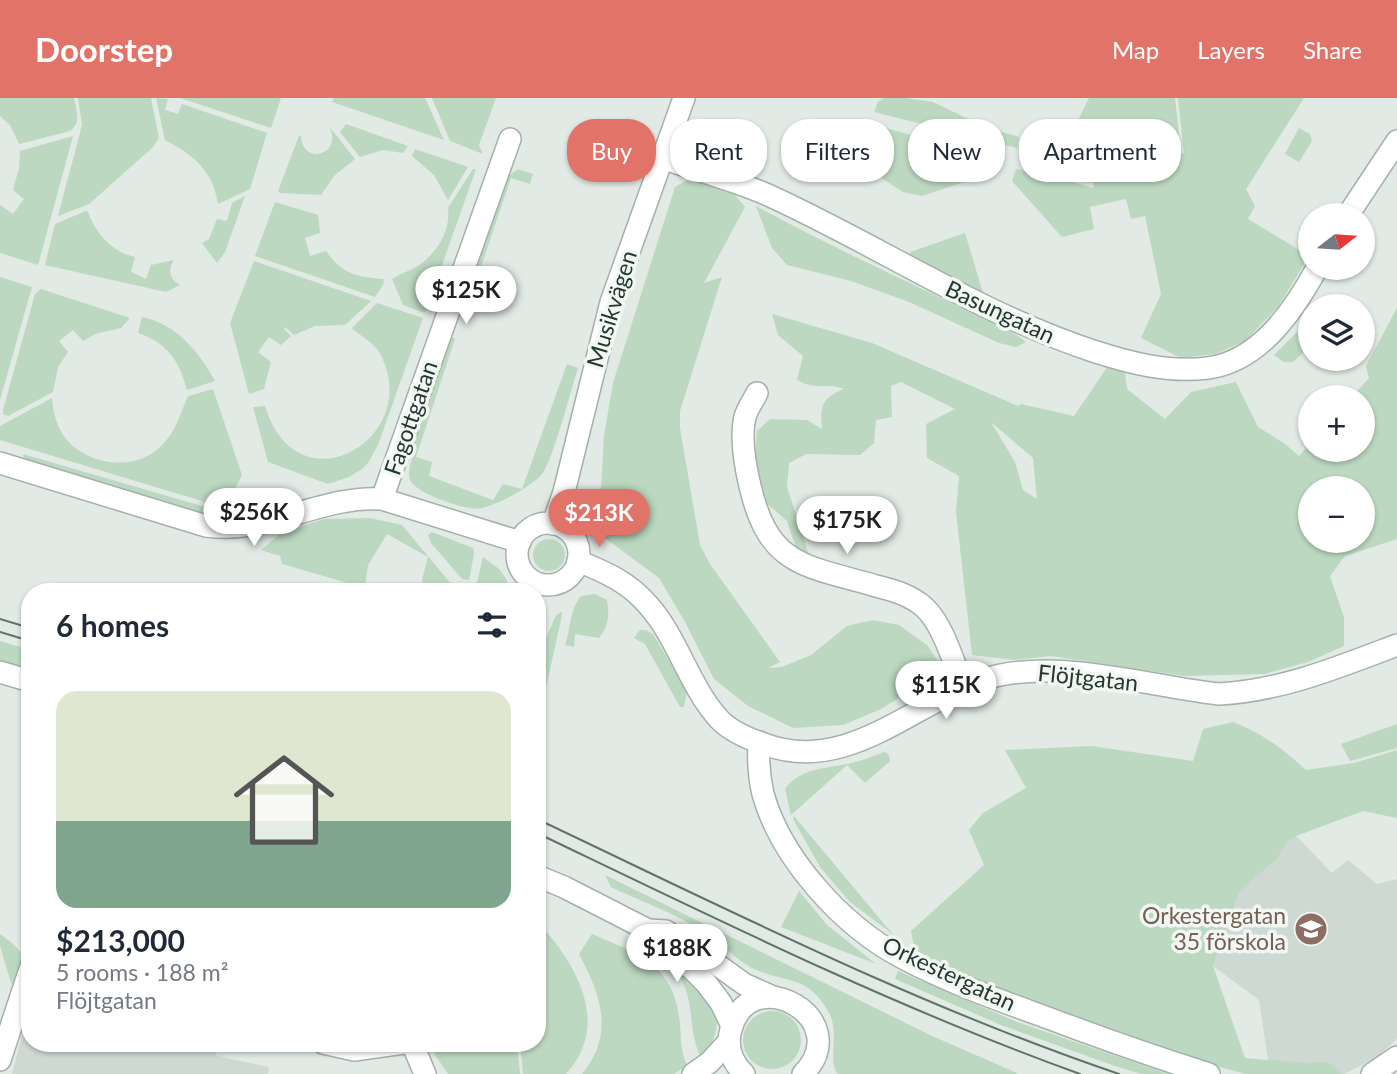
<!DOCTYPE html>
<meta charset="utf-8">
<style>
body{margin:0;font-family:Lato,sans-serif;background:#f2f2f3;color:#1f2937;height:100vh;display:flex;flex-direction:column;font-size:26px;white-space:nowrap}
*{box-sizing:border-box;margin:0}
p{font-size:23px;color:#747a83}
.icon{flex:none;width:38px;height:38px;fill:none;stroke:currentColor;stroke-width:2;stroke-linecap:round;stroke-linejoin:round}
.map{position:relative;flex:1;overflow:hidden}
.panel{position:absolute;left:21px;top:485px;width:525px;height:469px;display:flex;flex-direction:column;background:#fff;border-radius:28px;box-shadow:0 2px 5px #0004}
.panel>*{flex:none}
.top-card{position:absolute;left:567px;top:21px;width:665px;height:63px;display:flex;gap:14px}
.needle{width:46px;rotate:73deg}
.buttons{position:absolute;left:1298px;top:105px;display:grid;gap:14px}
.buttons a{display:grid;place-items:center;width:77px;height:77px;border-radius:50%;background:#fff;box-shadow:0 2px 5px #0004;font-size:35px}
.price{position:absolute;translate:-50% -60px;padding:0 16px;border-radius:24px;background:#fff;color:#222;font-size:23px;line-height:46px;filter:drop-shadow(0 2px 4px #0008)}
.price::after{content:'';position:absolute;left:50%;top:42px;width:21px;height:16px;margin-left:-10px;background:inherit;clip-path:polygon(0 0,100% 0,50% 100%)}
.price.active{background:#e17368;color:#fff}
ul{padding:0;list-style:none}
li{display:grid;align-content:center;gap:14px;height:371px;padding:0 35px}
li+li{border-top:2px solid #e0e1e3}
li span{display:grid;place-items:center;height:217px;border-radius:21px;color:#555}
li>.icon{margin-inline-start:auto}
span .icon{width:126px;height:126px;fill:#fffc;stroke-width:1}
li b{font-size:30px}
h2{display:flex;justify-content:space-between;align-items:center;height:84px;padding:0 35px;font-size:30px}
.tag{padding:0 24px;border-radius:28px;background:#fff;box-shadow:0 2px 5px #0004;font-size:24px;line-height:63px}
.tag.active{background:#e17368;color:#fff}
header{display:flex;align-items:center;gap:42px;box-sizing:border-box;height:98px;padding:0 35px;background:#e17368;color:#fff}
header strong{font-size:33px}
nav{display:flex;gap:38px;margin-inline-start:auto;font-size:24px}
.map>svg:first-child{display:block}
</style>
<header>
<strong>Doorstep</strong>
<nav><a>Map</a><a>Layers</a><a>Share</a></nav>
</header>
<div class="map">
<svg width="1397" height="976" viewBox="0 0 1397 976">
<rect width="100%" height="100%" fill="#e1eae4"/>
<g fill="#cfd9d3">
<polygon points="1296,738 1332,775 1348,762 1377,786 1397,781 1397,941 1376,960 1344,976 1270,976 1259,902 1213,868 1239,794 1275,763 1288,744"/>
<polygon points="30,907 30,945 211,945 217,958 269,969 268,976 12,976"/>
</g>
<g fill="#bcd8c0" fill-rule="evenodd">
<path d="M0,0H74C76,12 82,25 70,33L19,46L10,27L0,18Z"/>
<polygon points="78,0 151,0 159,40 152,50 89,106 58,118 82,27"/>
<path d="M156,0L168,1L165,12L178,16L182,6L267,35L250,91L218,106C213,73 193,56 165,42Z"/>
<polygon points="180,0 281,0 271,30"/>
<polygon points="334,0 425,0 444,42 332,4"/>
<polygon points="432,0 496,0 479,47 483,56 450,43"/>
<polygon points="884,0 905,0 933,4 985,29 1019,39 1017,50 874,14 878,4"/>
<polygon points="1089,0 1175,0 1181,54 1171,57 1184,55 1178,0 1304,0 1246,91 1255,108 1248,121 1309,158 1278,209 1245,243 1215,256 1181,260 1141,240 1161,196 1145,118 1131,121 1126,101 1090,109 1094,131 1062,139 1012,83 1016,71 1059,80 1093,90 1095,78 1066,70 1070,39"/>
<polygon points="868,25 962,51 964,84 922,98 903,94 863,68 857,55"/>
<polygon points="346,26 408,48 403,55 383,52 360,59 340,34"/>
<path d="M328,27L355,61L334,78L321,97L280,95L278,93L299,38H301C303,70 346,55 328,27Z"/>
<polygon points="1299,30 1310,36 1312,43 1299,64 1285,56"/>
<polygon points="73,38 38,167 0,155 0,107 13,116 24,101 13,92 19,70 20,53"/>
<polygon points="415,51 468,69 448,102 434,77 412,58"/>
<path d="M473,71H476L425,215L403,207L392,181C400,176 409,173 418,168C437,155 451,133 448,110Z"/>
<polygon points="518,71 533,76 530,86 511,80 472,195 465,192 505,80"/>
<polygon points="689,81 733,95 745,109 704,185 722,179 680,313 680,330 700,447 710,466 780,564 768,570 782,569 811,557 847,528 873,522 899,527 927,547 944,572 881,611 843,627 793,630 748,608 714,581 685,524 659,480 605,440 595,429 593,418 601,390 604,338 613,285 675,89"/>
<polygon points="245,98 225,154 217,165 202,145 209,141 217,121 227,123 232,105"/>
<path d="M275,104L318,117L320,135L305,140L310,158L326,153C343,177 357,179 384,181L383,187L375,199L255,158Z"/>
<path d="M756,108C840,154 929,193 1015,236L1026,244L1016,249L999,245L909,204L851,183L787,167L772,150Z"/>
<path d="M86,113L88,114C96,136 112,154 135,159L131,174L146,181L151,167L174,162C167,172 170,182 180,187L166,194L45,167L55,126Z"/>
<polygon points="965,135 983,195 910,157 910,154"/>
<polygon points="254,163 371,203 345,227 315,228 294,237 285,229 284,231 291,238 281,247 269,239 258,254 271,264 264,291 249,296 230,225"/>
<polygon points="0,179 32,189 0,302"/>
<polygon points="41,191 130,220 121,230 95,236 83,243 73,232 59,243 68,254 58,269 53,294 8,318 3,316 3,312 35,196"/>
<path d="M377,205L423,220L378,347L368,365L362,371L349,379L328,386L268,364L253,309L265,308C298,416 427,338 379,254C372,243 360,238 352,230Z"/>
<path d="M1397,210V441L1345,458L1330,478L1344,519V548L1308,564L1265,576L1184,578L1051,558L1014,562L972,557L956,414L959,378L927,360L926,326L955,311L901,284L891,288L892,319L876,322L874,345L860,357L806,356L789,365L787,389L809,457L796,450L787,423L764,403L755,362L757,333L770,321L807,322L822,331C820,309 821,300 844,291C825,284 816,293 797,282L803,258L778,237L772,216L872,245L1018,308L1021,306L1074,318L1108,268L1125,275L1127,291L1165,321L1191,294L1236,284L1258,329L1285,346L1299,358L1311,345V352H1363V299H1352L1369,280L1366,268ZM991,324L1033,360L1037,401L1023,392L1015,364ZM1311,390H1363V443H1311Z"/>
<polygon points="1311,213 1311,247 1293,264 1284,264 1274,257 1298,233"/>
<path d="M142,219C177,226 199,254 215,283L187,292C179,263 168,245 138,235Z"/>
<path d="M450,238L455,241L416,359L432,364L429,378L493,402L503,386L522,391L567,266L578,270C572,289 552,365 542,376C531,389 499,406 482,410C469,414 416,396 410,382C407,373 412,360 415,351L410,350Z"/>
<path d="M213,291L242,377L225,410L0,342V328L52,300C53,315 57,329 66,341C89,368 134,373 159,350C176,335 179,318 188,298Z"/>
<polygon points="23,356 226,415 227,418 216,418 192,412 36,365 24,360"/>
<polygon points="370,420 402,427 457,493 434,493 423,489 422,482 428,459 387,436 368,467 365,490 282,466 280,458 261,452 281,435 324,421"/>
<polygon points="432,434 473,450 474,456 469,482 462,481 431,445 428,437"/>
<circle cx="549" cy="457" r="16"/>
<polygon points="483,459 499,471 507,482 506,493 475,493"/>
<path d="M595,496L607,502C610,517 608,529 599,540L575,536L574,549L565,547C571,530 569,513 581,498Z"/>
<polygon points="562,514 562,517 537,630 537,561 556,517"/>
<polygon points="640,532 646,532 653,536 687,593 684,609 680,609 645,546 634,540"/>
<polygon points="0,543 30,552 30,575 0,566"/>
<path d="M1233,624C1262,635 1283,651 1306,672L1354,665L1397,652V720L1363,713L1296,738L1288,744L1275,763L1239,794L1213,868L1245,960L1306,965L1328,964L1342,976H1245L1150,949L916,860L911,833L984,767L969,732L983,715L1026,690L1005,652L1092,648L1193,663L1203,631Z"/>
<polygon points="1397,626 1397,650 1350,663 1341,646"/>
<path d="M885,654L889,657L890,663L865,685L847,667L791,717L785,691C799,670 829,670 852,665C863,663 874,657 885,654Z"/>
<polygon points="794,718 885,827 895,838 849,803 820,769 793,721"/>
<path d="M605,777L930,937L1019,976H837C827,959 841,935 828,913C808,878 788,885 756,872C736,863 719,842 699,831C672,814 640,803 611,789Z"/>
<polygon points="799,793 827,827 876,866 781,829"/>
<path d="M537,823C576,865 612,926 566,976H523L520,945H537Z"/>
<path d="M0,836C25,854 28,859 14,887L11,885L0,848Z"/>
<path d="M592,836C635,855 672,865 679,918C682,935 679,952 687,967L674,976H582C615,936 601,897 579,856Z"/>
<path d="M670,865C702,893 738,917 701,960C684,923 700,901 670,865Z"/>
<polygon points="898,873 1017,924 1168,976 1141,976 1112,967 1001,927 895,881"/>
<circle cx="772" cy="942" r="29"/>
<polygon points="431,945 517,945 520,976 448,976 435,957"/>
</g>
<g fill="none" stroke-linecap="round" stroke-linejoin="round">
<defs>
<g id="minor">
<path d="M663,60C697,73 734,82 768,97C878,147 978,215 1093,253C1130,265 1168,275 1208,270C1260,263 1294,212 1317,170"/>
<polyline points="1348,117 1397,43"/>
<path d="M757,295C753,303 747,311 745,319C740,340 745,367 750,388C769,469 804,467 876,488C893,492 910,497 924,509C943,526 954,566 964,590"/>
<path d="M0,365L206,428C267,437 321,397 382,401L520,444"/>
<polyline points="382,401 510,41"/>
<circle cx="548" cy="456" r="31"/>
<polyline points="553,426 564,394 611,204 684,0"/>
<path d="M578,463C605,474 629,484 649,508C678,541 689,588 719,621C730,633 749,641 764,646C845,677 911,607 982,582C1052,558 1146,588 1219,596C1281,593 1339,569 1397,547"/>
<polyline points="0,574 30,583"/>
<path d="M759,644C758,661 759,679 763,696C781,761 843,828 901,859C947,884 999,902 1048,920C1101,940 1155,959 1209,976"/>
<polyline points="537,778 564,789 648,832 658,846 692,871 706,885 721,905 732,928"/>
<polyline points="648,832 666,833 708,860 744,886 773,899"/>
<polyline points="323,945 354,952 404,945"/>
<polyline points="412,945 425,976"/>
<polyline points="0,962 30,871"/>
<polyline points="693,976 710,964 729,943"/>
<path d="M744,976C732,964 726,948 731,931C751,861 857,921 803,976"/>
<polyline points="1372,976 1397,959"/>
</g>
</defs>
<use href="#minor" stroke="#a4b1aa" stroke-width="24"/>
<use href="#minor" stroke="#fff" stroke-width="21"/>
<g stroke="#5e746b" stroke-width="2">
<polyline points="0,521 30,530"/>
<polyline points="0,534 30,543"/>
<path d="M537,721C729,812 918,908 1119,976"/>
<path d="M537,735C716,821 894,909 1080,976"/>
</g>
</g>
<defs>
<symbol id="school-disc" viewBox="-11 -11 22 22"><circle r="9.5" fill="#8d6e63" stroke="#f1f7f3"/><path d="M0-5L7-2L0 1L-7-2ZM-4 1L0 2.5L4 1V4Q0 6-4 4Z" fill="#fff"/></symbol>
</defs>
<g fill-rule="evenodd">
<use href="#school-disc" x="1292" y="812" width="38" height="38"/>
</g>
<g text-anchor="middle" stroke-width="7" stroke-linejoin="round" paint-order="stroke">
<g font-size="23" fill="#23382f" stroke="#f1f7f3">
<text transform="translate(612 211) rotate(-73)" y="8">Musikvägen</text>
<text transform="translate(1000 214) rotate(25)" y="8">Basungatan</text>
<text transform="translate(411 320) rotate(-71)" y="8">Fagottgatan</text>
<text transform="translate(1088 580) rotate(6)" y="8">Flöjtgatan</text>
<text transform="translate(949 876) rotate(25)" y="8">Orkestergatan</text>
</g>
<g font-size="23" fill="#785e54" stroke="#f1f7f3" text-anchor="end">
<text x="1286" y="826">Orkestergatan<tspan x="1286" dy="26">35 förskola</tspan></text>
</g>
</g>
</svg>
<div class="buttons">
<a><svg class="needle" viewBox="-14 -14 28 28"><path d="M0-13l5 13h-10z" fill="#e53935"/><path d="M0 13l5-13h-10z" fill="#747a83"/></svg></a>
<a><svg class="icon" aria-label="layers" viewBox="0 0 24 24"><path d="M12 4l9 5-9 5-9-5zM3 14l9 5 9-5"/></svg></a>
<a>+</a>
<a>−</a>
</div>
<b class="price" style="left:466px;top:228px">$125K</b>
<b class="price" style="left:254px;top:450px">$256K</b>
<b class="price active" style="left:599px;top:451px">$213K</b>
<b class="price" style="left:847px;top:458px">$175K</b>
<b class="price" style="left:946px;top:623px">$115K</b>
<b class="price" style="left:677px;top:886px">$188K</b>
<div class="top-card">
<a class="tag active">Buy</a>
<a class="tag">Rent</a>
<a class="tag">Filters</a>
<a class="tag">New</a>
<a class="tag">Apartment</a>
</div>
<section class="panel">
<h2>6 homes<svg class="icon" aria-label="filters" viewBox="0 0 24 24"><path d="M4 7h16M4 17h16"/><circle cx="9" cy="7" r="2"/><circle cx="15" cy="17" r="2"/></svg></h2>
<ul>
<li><span style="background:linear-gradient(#dfe7d0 60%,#7fa58c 0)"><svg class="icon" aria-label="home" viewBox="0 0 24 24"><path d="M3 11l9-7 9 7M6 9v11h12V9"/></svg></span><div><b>$213,000</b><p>5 rooms · 188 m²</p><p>Flöjtgatan</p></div></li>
</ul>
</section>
</div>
